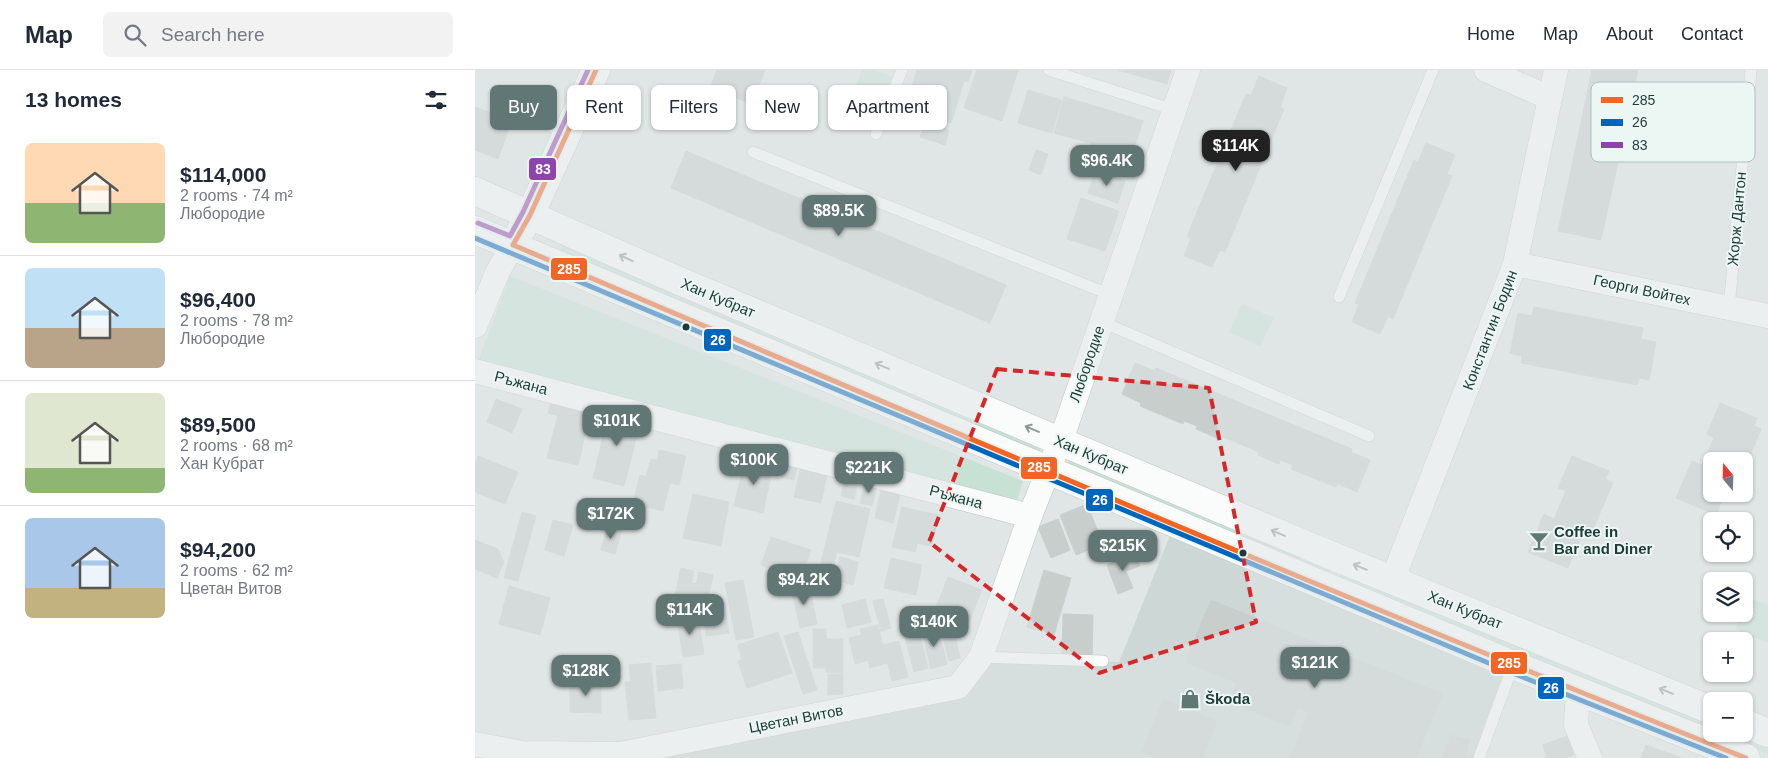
<!DOCTYPE html>
<meta charset="utf-8">
<style>
body{margin:0;font-family:Arial,sans-serif;background:#f2f2f3;color:#1f2937;height:100vh;display:flex;flex-direction:column;font-size:19px;white-space:nowrap}
*{box-sizing:border-box;margin:0}
p{font-size:16px;color:#747a83}
.icon{flex:none;width:28px;height:28px;fill:none;stroke:currentColor;stroke-width:2;stroke-linecap:round;stroke-linejoin:round}
.map{position:relative;flex:1;overflow:hidden}
.details{display:flex;flex-direction:column;background:#fff;width:475px}
.details>*{flex:none}
.guide{position:absolute;left:15px;top:15px;width:475px;height:45px;display:flex;gap:10px}
.needle{width:32px;rotate:341deg}
.controls{position:absolute;left:1228px;top:382px;display:grid;gap:10px}
.controls a{display:grid;place-items:center;width:50px;height:50px;border-radius:8px;background:#fff;box-shadow:0 1px 4px #0004;font-size:25px}
.price{position:absolute;translate:-50% -42px;padding:0 11px;border-radius:10px;background:#617775;color:#fff;font-size:16px;line-height:32px;filter:drop-shadow(0 1px 2px #0008)}
.price::after{content:'';position:absolute;left:50%;top:30px;width:15px;height:11px;margin-left:-8px;background:inherit;clip-path:polygon(0 0,100% 0,50% 100%)}
.price.current{background:#222;color:#fff}
ul{padding:0;list-style:none}
li{display:flex;align-items:center;gap:15px;height:125px;padding:0 25px}
li+li{border-top:1px solid #e0e1e3}
li span{display:grid;place-items:center;flex:none;width:140px;height:100px;border-radius:8px;color:#555}
li>.icon{margin-inline-start:auto}
span .icon{width:60px;height:60px;fill:#fffc;stroke-width:1}
li b{font-size:21px}
h2{display:flex;justify-content:space-between;align-items:center;height:60px;padding:0 25px;font-size:21px}
.chip{padding:0 18px;border-radius:8px;background:#fff;box-shadow:0 1px 4px #0004;font-size:18px;line-height:45px}
.chip.current{background:#617775;color:#fff}
header{display:flex;align-items:center;gap:30px;box-sizing:border-box;height:70px;padding:0 25px;background:#fff;border-bottom:1px solid #e0e1e3}
header strong{font-size:24px}
nav{display:flex;gap:28px;margin-inline-start:auto;font-size:18px}
.search{width:350px;height:45px;background:#f2f2f3;display:flex;align-items:center;gap:12px;box-sizing:border-box;padding:0 18px;border-radius:8px;color:#747a83;font-size:19px}
main{display:flex;flex:1;min-height:0}
.map>svg:first-child{display:block}
</style>
<header>
<strong>Map</strong>
<div class="search"><svg class="icon" aria-label="search" viewBox="0 0 24 24"><circle cx="10" cy="10" r="6"/><path d="M15 15l6 6"/></svg>Search here</div>
<nav><a>Home</a><a>Map</a><a>About</a><a>Contact</a></nav>
</header>
<main>
<section class="details">
<h2>13 homes<svg class="icon" aria-label="filters" viewBox="0 0 24 24"><path d="M4 7h16M4 17h16"/><circle cx="9" cy="7" r="2"/><circle cx="15" cy="17" r="2"/></svg></h2>
<ul>
<li><span style="background:linear-gradient(#ffd9b3 60%,#8fb573 0)"><svg class="icon" aria-label="home" viewBox="0 0 24 24"><path d="M3 11l9-7 9 7M6 9v11h12V9"/></svg></span><div><b>$114,000</b><p>2 rooms · 74 m²</p><p>Любородие</p></div></li>
<li><span style="background:linear-gradient(#bfe0f5 60%,#b9a48a 0)"><svg class="icon" aria-label="home" viewBox="0 0 24 24"><path d="M3 11l9-7 9 7M6 9v11h12V9"/></svg></span><div><b>$96,400</b><p>2 rooms · 78 m²</p><p>Любородие</p></div></li>
<li><span style="background:linear-gradient(#dfe7d0 75%,#8fb573 0)"><svg class="icon" aria-label="home" viewBox="0 0 24 24"><path d="M3 11l9-7 9 7M6 9v11h12V9"/></svg></span><div><b>$89,500</b><p>2 rooms · 68 m²</p><p>Хан Кубрат</p></div></li>
<li><span style="background:linear-gradient(#a9c7e8 70%,#c2b280 0)"><svg class="icon" aria-label="home" viewBox="0 0 24 24"><path d="M3 11l9-7 9 7M6 9v11h12V9"/></svg></span><div><b>$94,200</b><p>2 rooms · 62 m²</p><p>Цветан Витов</p></div></li>
</ul>
</section>
<div class="map">
<svg width="1293" height="688" viewBox="0 0 1293 688">
<rect width="100%" height="100%" fill="#e0e6e5"/>
<polygon fill="#cdd8d6" points="700,453 1038,595 1004,688 0,688 0,674 145,684 483,617 506,587 644,592"/>
<g fill="#c7e2d4">
<polygon points="387,0 400,0 417,7 397,55 370,44"/>
<polygon points="87,175 90,175 566,378 565,382 87,183 85,177"/>
<polygon points="35,206 548,411 542,432 2,294"/>
<polygon points="767,234 799,248 785,276 754,262"/>
<polygon points="595,390 856,499 853,506 592,394"/>
<polygon points="866,503 1236,652 1236,661 863,512"/>
<polygon points="1280,530 1293,535 1293,572 1280,568 1278,573 1263,567 1265,561 1261,559 1266,544 1269,544 1269,536"/>
<polygon points="1242,664 1267,664 1293,674 1293,684"/>
</g>
<g fill="#c7cecc" stroke="#c8cfce">
<polygon points="242,0 290,0 276,34 235,17"/>
<polygon points="442,0 497,0 493,12 489,11 476,53 430,38"/>
<polygon points="502,0 543,0 527,51 489,38"/>
<polygon points="643,0 696,0 692,14"/>
<polygon points="1117,0 1163,0 1126,170 1083,161"/>
<polygon points="784,6 812,18 805,37 809,39 750,182 745,180 737,197 709,186 716,168 712,166 771,24 776,25"/>
<polygon points="553,20 587,30 577,63 543,53"/>
<polygon points="589,27 627,38 616,73 579,63"/>
<polygon points="0,37 37,50 23,89 0,80"/>
<polygon points="627,38 668,51 654,94 613,81"/>
<polygon points="450,52 474,60 470,75 445,67"/>
<polygon points="951,73 980,85 972,104 977,106 918,249 913,246 905,264 877,252 884,234 880,233 939,90 943,92"/>
<polygon points="561,80 573,84 566,105 554,100"/>
<polygon points="211,81 531,215 515,253 196,118"/>
<polygon points="620,101 650,111 643,133 613,123"/>
<polygon points="606,128 644,141 630,181 592,169"/>
<polygon points="1059,237 1168,258 1166,269 1181,272 1174,310 1164,308 1162,315 1046,293 1047,286 1035,283 1043,243 1057,246"/>
<polygon points="660,293 680,301 681,298 877,379 876,382 895,390 882,422 863,414 861,417 816,399 818,395 805,390 804,394 783,385 784,382 744,365 742,368 721,359 722,356 709,351 708,354 665,336 666,333 647,324"/>
<polygon points="78,325 126,336 122,355 73,343"/>
<polygon points="21,329 47,339 37,363 12,352"/>
<polygon points="1245,333 1282,348 1279,356 1286,359 1269,401 1269,391 1236,391 1236,424 1249,424 1241,445 1201,428 1217,391 1227,395 1239,368 1232,364"/>
<polygon points="135,339 167,346 149,416 118,408"/>
<polygon points="83,345 113,353 103,395 72,388"/>
<polygon points="184,380 211,386 204,415 171,407 176,389 182,390"/>
<polygon points="3,386 43,402 30,434 0,422 0,395"/>
<polygon points="1097,386 1134,401 1130,409 1138,413 1115,466 1108,463 1093,498 1053,482 1069,444 1079,449 1091,421 1083,418"/>
<polygon points="270,390 298,396 288,443 259,436"/>
<polygon points="309,392 323,395 319,410 306,407"/>
<polygon points="326,395 353,400 346,433 319,427"/>
<polygon points="165,405 195,413 188,441 158,434"/>
<polygon points="371,406 384,409 379,429 366,426"/>
<polygon points="390,412 402,415 397,436 385,433"/>
<polygon points="407,415 426,420 418,453 400,448"/>
<polygon points="218,424 254,432 246,476 208,468"/>
<polygon points="361,431 395,439 384,487 362,482 359,492 347,489"/>
<polygon points="612,434 628,474 601,485 585,445"/>
<polygon points="427,437 464,445 456,476 442,473 440,482 417,477"/>
<polygon points="47,442 61,446 43,511 29,508"/>
<polygon points="583,449 595,480 576,488 563,457"/>
<polygon points="78,450 98,455 89,486 70,480"/>
<polygon points="133,455 147,459 140,484 126,480"/>
<polygon points="296,467 336,480 326,509 286,495"/>
<polygon points="0,470 23,479 29,492 22,508 0,499"/>
<polygon points="660,483 665,496 651,501 658,518 643,524 632,495"/>
<polygon points="365,487 383,492 378,515 360,510"/>
<polygon points="416,488 447,495 441,525 409,518"/>
<polygon points="347,489 359,492 355,513 342,510"/>
<polygon points="206,498 219,501 216,513 221,514 224,502 238,505 232,533 200,526"/>
<polygon points="569,500 596,508 579,565 552,557"/>
<polygon points="473,507 507,520 493,555 459,542"/>
<polygon points="268,510 279,567 261,570 250,513"/>
<polygon points="334,514 342,554 325,558 316,517"/>
<polygon points="34,516 75,528 65,565 24,554"/>
<polygon points="390,529 396,552 372,558 367,535"/>
<polygon points="408,529 416,558 406,561 398,531"/>
<polygon points="736,530 968,624 941,688 815,688 834,642 823,638 815,657 755,632 762,613 710,592"/>
<polygon points="249,531 254,563 231,566 226,534"/>
<polygon points="588,544 618,545 617,586 587,584"/>
<polygon points="223,546 229,584 208,587 202,549"/>
<polygon points="403,555 412,593 395,598 385,559"/>
<polygon points="463,558 472,594 456,599 447,562"/>
<rect x="338" y="559" width="13" height="39"/>
<polygon points="444,560 453,598 439,602 429,564"/>
<polygon points="303,562 317,603 272,618 263,591 267,589 263,575"/>
<polygon points="323,562 342,620 328,624 309,566"/>
<polygon points="387,565 393,590 380,594 374,568"/>
<polygon points="480,565 485,588 474,591 468,568"/>
<polygon points="351,569 368,569 368,603 351,602"/>
<polygon points="424,571 433,607 417,611 408,575"/>
<polygon points="176,593 181,648 154,650 150,612 156,612 154,595"/>
<polygon points="206,594 208,618 183,621 181,596"/>
<polygon points="353,604 368,604 368,624 353,625"/>
<polygon points="95,612 126,612 126,643 95,642"/>
<polygon points="688,629 742,651 727,688 685,688 667,681"/>
<polygon points="975,665 995,670 990,688 968,688"/>
<polygon points="1092,666 1099,685 1090,688 1072,688 1068,675"/>
<polygon points="1171,675 1207,688 1166,688"/>
</g>
<g fill="none" stroke-linecap="round" stroke-linejoin="round">
<defs>
<g id="service">
<polyline points="574,0 699,40"/>
<polyline points="25,32 92,64"/>
<polyline points="401,64 427,0"/>
<polyline points="278,82 636,225"/>
<polyline points="864,227 958,0"/>
<polyline points="1254,238 1276,0"/>
<polyline points="627,252 894,366"/>
<polyline points="506,587 628,591"/>
<polyline points="1004,688 1038,595"/>
</g>
<g id="minor">
<polyline points="1011,0 1075,28"/>
<polyline points="1040,194 1293,246"/>
<polyline points="0,256 23,201 38,175"/>
<polyline points="0,301 555,446"/>
<polyline points="917,511 1040,194 1081,0"/>
<polyline points="1103,622 1101,655 1115,688"/>
<polyline points="0,674 47,683 145,684 483,617 506,587 555,446 591,356 713,0"/>
</g>
<g id="tertiary">
<polyline points="0,121 195,207 848,482 1236,640"/>
<polyline points="0,160 1038,595 1271,688"/>
<polyline points="46,160 55,145 121,0"/>
<polyline points="1269,653 1293,663"/>
</g>
</defs>
<use href="#service" stroke="#bdc3c2" stroke-width="12"/>
<use href="#minor" stroke="#bdc3c2" stroke-width="25"/>
<use href="#tertiary" stroke="#bdc3c2" stroke-width="29"/>
<use href="#service" stroke="#fafbfb" stroke-width="11"/>
<use href="#minor" stroke="#fafbfb" stroke-width="24"/>
<use href="#tertiary" stroke="#fafbfb" stroke-width="28"/>
<defs>
<path id="bus-1" d="M121,0L55,145L38,175C448,348 857,525 1271,688"/>
<polyline id="bus-2" points="0,168 1035,602 1251,688"/>
<polyline id="bus-3" points="3,153 35,166 48,142 113,0"/>
</defs>
<use href="#bus-1" stroke="#ecf7f4" stroke-width="9"/>
<use href="#bus-2" stroke="#ecf7f4" stroke-width="9"/>
<use href="#bus-3" stroke="#ecf7f4" stroke-width="9"/>
<use href="#bus-1" stroke="#f26522" stroke-width="5"/>
<use href="#bus-2" stroke="#0065bd" stroke-width="5"/>
<use href="#bus-3" stroke="#8e44ad" stroke-width="5"/>
</g>
<defs><path id="oneway-shaft" d="M-6 0H5M1.5-3L5.5 0L1.5 3" fill="none" stroke-width="1.6" stroke-linecap="round" stroke-linejoin="round" transform="scale(1.25)"/></defs>
<g stroke="#8c9b9a">
<use href="#oneway-shaft" transform="translate(151 188) rotate(-156)"/>
<use href="#oneway-shaft" transform="translate(407 296) rotate(-157)"/>
<use href="#oneway-shaft" transform="translate(557 359) rotate(-157)"/>
<use href="#oneway-shaft" transform="translate(803 463) rotate(-157)"/>
<use href="#oneway-shaft" transform="translate(885 497) rotate(-157)"/>
<use href="#oneway-shaft" transform="translate(1191 621) rotate(-158)"/>
</g>
<path d="M0 0H1293V688H0ZM522,299L734,318L781,552L624,603L454,472Z" fill="#e0e6e5" fill-opacity=".55" fill-rule="evenodd"/>
<path fill="none" stroke="#d62828" stroke-width="4" stroke-dasharray="10 6" stroke-linejoin="round" d="M522,299L734,318L781,552L624,603L454,472Z"/>
<defs>
<symbol id="bar-bare" viewBox="-9 -9 18 18"><path d="M-6-5H6L.8 .8V4.5H3.5V6h-7V4.5H-.8V.8Z" fill="#617775" stroke="#ecf7f4" stroke-width="2.5" paint-order="stroke"/></symbol>
<symbol id="shop-bare" viewBox="-9 -9 18 18"><path d="M-5-2.5h2.3a2.7 3.5 0 0 1 5.4 0H5L5.5 6h-11ZM-1.5-2.5h3a1.5 2.3 0 0 0-3 0Z" fill="#617775" stroke="#ecf7f4" stroke-width="2.5" paint-order="stroke"/></symbol>
</defs>
<g fill-rule="evenodd">
<use href="#bar-bare" x="1050" y="457" width="28" height="28"/>
<use href="#shop-bare" x="701" y="615" width="28" height="28"/>
</g>
<g fill="#1d3b38" stroke="#ecf7f4" stroke-width="2">
<circle cx="211" cy="257" r="4.5"/>
<circle cx="768" cy="483" r="4.5"/>
</g>
<g text-anchor="middle" stroke-width="4" stroke-linejoin="round" paint-order="stroke">
<g font-size="15" fill="#1d3b38" stroke="#ecf7f4">
<text transform="translate(1262 149) rotate(-85)" y="5">Жорж Дантон</text>
<text transform="translate(1167 220) rotate(12)" y="5">Георги Войтех</text>
<text transform="translate(243 228) rotate(23)" y="5">Хан Кубрат</text>
<text transform="translate(1015 260) rotate(-69)" y="5">Константин Бодин</text>
<text transform="translate(612 294) rotate(-71)" y="5">Любородие</text>
<text transform="translate(46 313) rotate(15)" y="5">Ръжана</text>
<text transform="translate(616 385) rotate(23)" y="5">Хан Кубрат</text>
<text transform="translate(481 427) rotate(15)" y="5">Ръжана</text>
<text transform="translate(990 540) rotate(22)" y="5">Хан Кубрат</text>
<text transform="translate(321 649) rotate(-11)" y="5">Цветан Витов</text>
</g>
<g font-size="15" font-weight="bold" fill="#1d3b38" stroke="#ecf7f4" text-anchor="start">
<text x="1079" y="467">Coffee in<tspan x="1079" dy="17">Bar and Diner</tspan></text>
<text x="730" y="634">Škoda</text>
</g>
</g>
<rect x="1116" y="12" width="164" height="80" rx="8" fill="#ecf7f4" stroke="#aebfbc" stroke-width="1"/>
<rect x="1126" y="27" width="22" height="6" fill="#f26522"/>
<rect x="1126" y="49" width="22" height="7" fill="#0065bd"/>
<rect x="1126" y="72" width="22" height="6" fill="#8e44ad"/>
<g font-size="14" fill="#1d3b38">
<text x="1157" y="35">285</text>
<text x="1157" y="57">26</text>
<text x="1157" y="80">83</text>
</g>
<g stroke="#ecf7f4" stroke-width="2">
<rect x="53" y="87" width="29" height="24" rx="5" fill="#8e44ad"/>
<rect x="75" y="187" width="38" height="24" rx="5" fill="#f26522"/>
<rect x="228" y="258" width="29" height="24" rx="5" fill="#0065bd"/>
<rect x="545" y="386" width="38" height="24" rx="5" fill="#f26522"/>
<rect x="610" y="418" width="29" height="24" rx="5" fill="#0065bd"/>
<rect x="1015" y="581" width="38" height="24" rx="5" fill="#f26522"/>
<rect x="1062" y="606" width="28" height="24" rx="5" fill="#0065bd"/>
</g>
<g font-size="14" text-anchor="middle" font-weight="bold" fill="#fff">
<text x="68" y="104">83</text>
<text x="94" y="204">285</text>
<text x="243" y="275">26</text>
<text x="564" y="402">285</text>
<text x="625" y="435">26</text>
<text x="1034" y="598">285</text>
<text x="1076" y="623">26</text>
</g>
</svg>
<div class="controls">
<a><svg class="needle" viewBox="-14 -14 28 28"><path d="M0-13l5 13h-10z" fill="#e53935"/><path d="M0 13l5-13h-10z" fill="#747a83"/></svg></a>
<a><svg class="icon" aria-label="locate" viewBox="0 0 24 24"><circle cx="12" cy="12" r="6"/><path d="M12 2v4M12 18v4M2 12h4M18 12h4"/></svg></a>
<a><svg class="icon" aria-label="layers" viewBox="0 0 24 24"><path d="M12 4l9 5-9 5-9-5zM3 14l9 5 9-5"/></svg></a>
<a>+</a>
<a>−</a>
</div>
<b class="price current" style="left:761px;top:102px">$114K</b>
<b class="price" style="left:632px;top:117px">$96.4K</b>
<b class="price" style="left:364px;top:167px">$89.5K</b>
<b class="price" style="left:142px;top:377px">$101K</b>
<b class="price" style="left:279px;top:416px">$100K</b>
<b class="price" style="left:394px;top:424px">$221K</b>
<b class="price" style="left:136px;top:470px">$172K</b>
<b class="price" style="left:648px;top:502px">$215K</b>
<b class="price" style="left:329px;top:536px">$94.2K</b>
<b class="price" style="left:215px;top:566px">$114K</b>
<b class="price" style="left:459px;top:578px">$140K</b>
<b class="price" style="left:840px;top:619px">$121K</b>
<b class="price" style="left:111px;top:627px">$128K</b>
<div class="guide">
<a class="chip current">Buy</a>
<a class="chip">Rent</a>
<a class="chip">Filters</a>
<a class="chip">New</a>
<a class="chip">Apartment</a>
</div>
</div>
</main>
